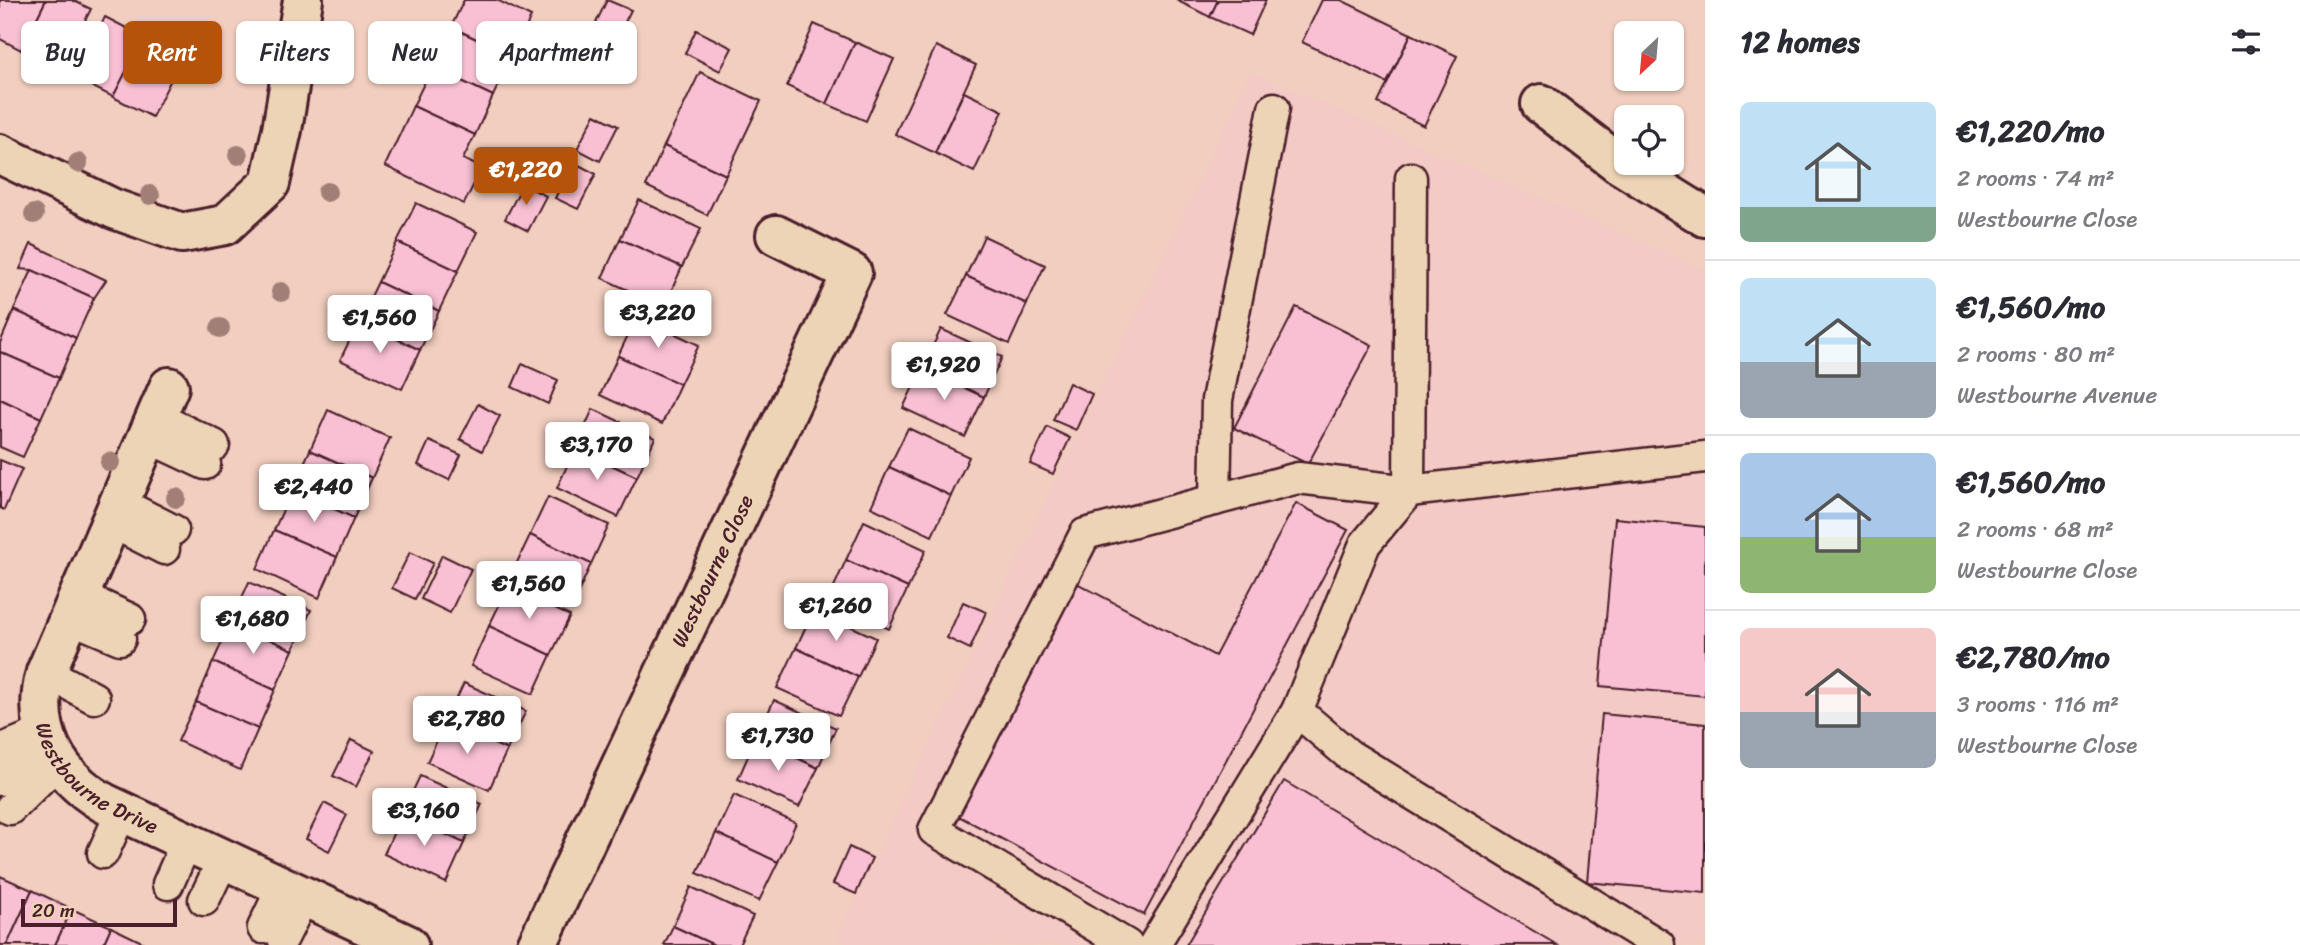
<!DOCTYPE html>
<meta charset="utf-8">
<style>
body{margin:0;font-family:Sriracha,sans-serif;background:#f7f7f7;color:#2b2b33;height:100vh;display:flex;flex-direction:column;font-size:26px;white-space:nowrap}
*{box-sizing:border-box;margin:0}
p{font-size:23px;color:#7c7c81}
.icon{flex:none;width:38px;height:38px;fill:none;stroke:currentColor;stroke-width:2;stroke-linecap:round;stroke-linejoin:round}
.map{position:relative;flex:1;overflow:hidden}
.drawer{display:flex;flex-direction:column;background:#fff;width:595px}
.drawer>*{flex:none}
.top-card{position:absolute;left:21px;top:21px;width:665px;height:63px;display:flex;gap:14px}
.needle{width:46px;rotate:206deg}
.fabs{position:absolute;left:1614px;top:21px;display:grid;gap:14px}
.fabs a{display:grid;place-items:center;width:70px;height:70px;border-radius:10px;background:#fff;box-shadow:0 2px 5px #0004;font-size:35px}
.scale{position:absolute;left:21px;bottom:18px;width:156px;box-sizing:border-box;padding-left:7px;border:4px solid #4a1f2b;border-top:0;font-size:19px;line-height:24px;white-space:nowrap;color:#4a1f2b;-webkit-text-stroke:5px #eed4b6;paint-order:stroke}
.price{position:absolute;translate:-50% -60px;padding:0 16px;border-radius:7px;background:#fff;color:#222;font-size:23px;line-height:46px;filter:drop-shadow(0 2px 4px #0008)}
.price::after{content:'';position:absolute;left:50%;top:42px;width:21px;height:16px;margin-left:-10px;background:inherit;clip-path:polygon(0 0,100% 0,50% 100%)}
.price.on{background:#b45309;color:#fff}
ul{padding:0;list-style:none}
li{display:flex;align-items:center;gap:21px;height:175px;padding:0 35px}
li+li{border-top:2px solid #e1e1e2}
li span{display:grid;place-items:center;flex:none;width:196px;height:140px;border-radius:10px;color:#555}
li>.icon{margin-inline-start:auto}
span .icon{width:84px;height:84px;fill:#fffc;stroke-width:1}
li b{font-size:30px}
h2{display:flex;justify-content:space-between;align-items:center;height:84px;padding:0 35px;font-size:30px}
.tag{padding:0 24px;border-radius:10px;background:#fff;box-shadow:0 2px 5px #0004;font-size:24px;line-height:63px}
.tag.on{background:#b45309;color:#fff}
main{display:flex;flex:1;min-height:0}
.map>svg:first-child{display:block}
</style>
<main>
<div class="map">
<svg width="1705" height="945" viewBox="0 0 1705 945">
<rect width="100%" height="100%" fill="#f1cebf"/>
<filter id="ink" filterUnits="userSpaceOnUse"><feTurbulence type="fractalNoise" baseFrequency=".0143" numOctaves="2"/><feDisplacementMap in="SourceGraphic" scale="14" xChannelSelector="R" yChannelSelector="G"/><feConvolveMatrix kernelMatrix="1 2 1 2 8 2 1 2 1" color-interpolation-filters="sRGB"/></filter>
<g filter="url(#ink)">
<polygon fill="#f3cac5" points="1251,72 1705,270 1705,945 848,945 837,938"/>
<g fill="#f9c0d4" stroke="#4a1f2b" stroke-width="2">
<polygon points="0,0 46,0 21,50 0,39"/>
<polygon points="46,0 72,0 91,9 60,70 21,50"/>
<polygon points="464,0 497,0 531,17 512,56 451,27"/>
<polygon points="607,0 631,10 613,46 590,35"/>
<polygon points="1176,0 1218,0 1210,17"/>
<polygon points="1218,0 1266,0 1250,35 1210,17"/>
<polygon points="1322,0 1341,0 1411,34 1387,83 1302,42"/>
<polygon points="105,17 144,37 113,97 75,78"/>
<polygon points="814,24 855,42 827,104 787,86"/>
<polygon points="451,27 512,56 493,96 432,67"/>
<polygon points="696,30 732,48 720,71 685,53"/>
<polygon points="1411,34 1457,56 1424,126 1378,103"/>
<polygon points="144,37 183,56 152,117 113,97"/>
<polygon points="855,42 894,59 866,121 827,104"/>
<polygon points="936,46 976,65 935,153 895,134"/>
<polygon points="432,67 493,96 475,135 413,106"/>
<polygon points="700,72 761,101 726,175 664,146"/>
<polygon points="964,92 1003,111 974,172 935,153"/>
<polygon points="413,106 475,135 463,159 482,168 464,204 385,166"/>
<polygon points="595,114 618,126 600,161 577,149"/>
<polygon points="664,146 726,175 707,215 646,186"/>
<polygon points="573,162 596,174 578,209 555,198"/>
<polygon points="523,184 546,196 528,231 505,219"/>
<polygon points="639,200 701,229 682,267 620,239"/>
<polygon points="416,203 477,232 458,271 397,242"/>
<polygon points="984,236 1045,265 1027,304 966,276"/>
<polygon points="620,239 682,267 664,307 602,278"/>
<polygon points="397,242 458,271 439,311 378,282"/>
<polygon points="31,244 106,280 94,298 32,270 20,269"/>
<polygon points="32,270 94,298 76,338 14,310"/>
<polygon points="966,276 1027,304 1009,344 947,315"/>
<polygon points="378,282 439,311 420,350 359,321"/>
<polygon points="1296,307 1372,345 1308,464 1234,428"/>
<polygon points="14,310 76,338 59,378 0,352 0,343"/>
<polygon points="637,316 699,345 680,384 618,356"/>
<polygon points="359,321 420,350 402,389 340,360"/>
<polygon points="941,329 1002,357 984,397 922,368"/>
<polygon points="0,352 59,378 41,418 0,399"/>
<polygon points="618,356 680,384 662,424 600,395"/>
<polygon points="522,364 558,380 548,404 512,387"/>
<polygon points="922,368 984,397 965,437 903,408"/>
<polygon points="1069,383 1092,394 1076,430 1053,420"/>
<polygon points="0,399 41,418 23,457 0,447"/>
<polygon points="478,404 500,416 482,451 460,439"/>
<polygon points="593,409 655,438 637,477 575,448"/>
<polygon points="328,410 390,438 372,478 310,450"/>
<polygon points="1047,427 1070,438 1053,474 1030,464"/>
<polygon points="908,428 969,457 951,496 889,467"/>
<polygon points="429,441 461,455 449,480 418,465"/>
<polygon points="575,448 637,477 618,517 557,488"/>
<polygon points="310,450 372,478 354,518 292,490"/>
<polygon points="0,460 22,469 4,510 0,508"/>
<polygon points="889,467 951,496 932,536 871,507"/>
<polygon points="292,490 354,518 337,557 274,530"/>
<polygon points="548,497 609,525 591,564 530,535"/>
<polygon points="1296,503 1348,530 1144,915 953,813 1075,582 1215,656"/>
<polygon points="1615,518 1705,527 1705,696 1600,686"/>
<polygon points="864,521 926,550 908,588 846,560"/>
<polygon points="274,530 337,557 319,598 257,569"/>
<polygon points="530,535 591,564 573,604 511,575"/>
<polygon points="410,552 433,563 415,599 392,588"/>
<polygon points="442,555 471,569 450,613 421,599"/>
<polygon points="846,560 908,588 889,629 828,600"/>
<polygon points="249,582 311,610 293,650 231,622"/>
<polygon points="508,587 570,616 551,655 489,626"/>
<polygon points="963,602 986,612 970,649 947,638"/>
<polygon points="814,609 876,638 858,677 796,648"/>
<polygon points="231,622 293,650 275,690 213,662"/>
<polygon points="489,626 551,655 533,694 471,666"/>
<polygon points="796,648 858,677 839,716 777,688"/>
<polygon points="213,662 275,690 258,729 196,702"/>
<polygon points="464,683 526,711 507,750 446,721"/>
<polygon points="774,700 836,728 818,768 756,738"/>
<polygon points="196,702 258,729 240,770 178,741"/>
<polygon points="1602,714 1705,724 1705,893 1587,882"/>
<polygon points="446,721 507,750 489,790 427,762"/>
<polygon points="756,738 818,768 799,807 738,779"/>
<polygon points="351,740 374,751 356,787 333,776"/>
<polygon points="420,776 482,804 464,843 402,814"/>
<polygon points="1284,781 1557,945 1186,945"/>
<polygon points="734,795 796,823 778,862 716,833"/>
<polygon points="324,803 347,815 329,851 306,839"/>
<polygon points="402,814 464,843 446,883 384,854"/>
<polygon points="716,833 778,862 759,901 697,873"/>
<polygon points="849,847 872,858 856,894 833,884"/>
<polygon points="0,876 32,890 7,945 0,945"/>
<polygon points="691,887 753,916 739,945 714,945 673,926"/>
<polygon points="32,890 72,909 55,945 7,945"/>
<polygon points="72,909 111,927 103,945 55,945"/>
<polygon points="673,926 714,945 664,945"/>
<polygon points="111,927 148,945 103,945"/>
</g>
<g fill="none" stroke-linecap="round" stroke-linejoin="round">
<defs>
<g id="lane">
<polyline points="156,417 214,445"/>
<polyline points="147,437 205,464"/>
<polyline points="1215,500 1217,400 1274,108"/>
<polyline points="118,502 173,530"/>
<polyline points="109,521 164,549"/>
<polyline points="78,595 130,619"/>
<polyline points="68,617 120,639"/>
<polyline points="46,672 94,698"/>
<polyline points="0,750 44,732"/>
<polyline points="0,780 52,753"/>
<polyline points="10,809 57,763"/>
<polyline points="103,853 122,811"/>
<polyline points="168,884 187,841"/>
<polyline points="204,900 224,858"/>
<polyline points="263,928 283,886"/>
<polyline points="283,938 304,896"/>
<polyline points="1127,945 934,830 1085,534 1298,478 1409,491 1411,178"/>
<polyline points="1154,945 1297,711"/>
<polyline points="1659,945 1349,755 1297,711 1365,544 1409,491 1705,457"/>
</g>
<g id="street">
<polyline points="1541,104 1618,163 1705,217"/>
<polyline points="0,154 114,209 182,233 225,225 270,183 282,130 303,0"/>
<path id="s1" d="M169,387L46,672C30,729 56,775 104,803L408,945"/>
<path id="s2" d="M537,945L852,273L776,235"/>
</g>
</defs>
<use href="#lane" stroke="#4a1f2b" stroke-width="35"/>
<use href="#street" stroke="#4a1f2b" stroke-width="44"/>
<use href="#lane" stroke="#eed4b6" stroke-width="30"/>
<use href="#street" stroke="#eed4b6" stroke-width="38"/>
</g>
<g fill="#a17e76">
<circle cx="269" cy="49" r="10"/>
<circle cx="238" cy="155" r="10"/>
<circle cx="78" cy="163" r="10"/>
<circle cx="327" cy="192" r="10"/>
<circle cx="150" cy="195" r="10"/>
<circle cx="34" cy="214" r="10"/>
<circle cx="281" cy="292" r="10"/>
<circle cx="220" cy="328" r="10"/>
<circle cx="110" cy="462" r="10"/>
<circle cx="176" cy="498" r="10"/>
</g>
</g>
<g text-anchor="middle" stroke-width="5" stroke-linejoin="round" paint-order="stroke">
<g font-size="21" fill="#4a1f2b" stroke="#eed4b6">
<text dy="7" stroke="none"><textPath href="#s2" startOffset="413">Westbourne Close</textPath></text>
<text dy="7" stroke="none"><textPath href="#s1" startOffset="443">Westbourne Drive</textPath></text>
</g>
</g>
</svg>
<div class="fabs">
<a><svg class="needle" viewBox="-14 -14 28 28"><path d="M0-13l5 13h-10z" fill="#e53935"/><path d="M0 13l5-13h-10z" fill="#7c7c81"/></svg></a>
<a><svg class="icon" aria-label="locate" viewBox="0 0 24 24"><circle cx="12" cy="12" r="6"/><path d="M12 2v4M12 18v4M2 12h4M18 12h4"/></svg></a>
</div>
<div class="scale">20 m</div>
<b class="price on" style="left:526px;top:207px">€1,220</b>
<b class="price" style="left:658px;top:350px">€3,220</b>
<b class="price" style="left:380px;top:355px">€1,560</b>
<b class="price" style="left:944px;top:402px">€1,920</b>
<b class="price" style="left:597px;top:482px">€3,170</b>
<b class="price" style="left:314px;top:524px">€2,440</b>
<b class="price" style="left:529px;top:621px">€1,560</b>
<b class="price" style="left:836px;top:643px">€1,260</b>
<b class="price" style="left:253px;top:656px">€1,680</b>
<b class="price" style="left:467px;top:756px">€2,780</b>
<b class="price" style="left:778px;top:773px">€1,730</b>
<b class="price" style="left:424px;top:848px">€3,160</b>
<div class="top-card">
<a class="tag">Buy</a>
<a class="tag on">Rent</a>
<a class="tag">Filters</a>
<a class="tag">New</a>
<a class="tag">Apartment</a>
</div>
</div>
<section class="drawer">
<h2>12 homes<svg class="icon" aria-label="filters" viewBox="0 0 24 24"><path d="M4 7h16M4 17h16"/><circle cx="9" cy="7" r="2"/><circle cx="15" cy="17" r="2"/></svg></h2>
<ul>
<li><span style="background:linear-gradient(#bfe0f5 75%,#7fa58c 0)"><svg class="icon" aria-label="home" viewBox="0 0 24 24"><path d="M3 11l9-7 9 7M6 9v11h12V9"/></svg></span><div><b>€1,220/mo</b><p>2 rooms · 74 m²</p><p>Westbourne Close</p></div></li>
<li><span style="background:linear-gradient(#bfe0f5 60%,#9aa5b1 0)"><svg class="icon" aria-label="home" viewBox="0 0 24 24"><path d="M3 11l9-7 9 7M6 9v11h12V9"/></svg></span><div><b>€1,560/mo</b><p>2 rooms · 80 m²</p><p>Westbourne Avenue</p></div></li>
<li><span style="background:linear-gradient(#a9c7e8 60%,#8fb573 0)"><svg class="icon" aria-label="home" viewBox="0 0 24 24"><path d="M3 11l9-7 9 7M6 9v11h12V9"/></svg></span><div><b>€1,560/mo</b><p>2 rooms · 68 m²</p><p>Westbourne Close</p></div></li>
<li><span style="background:linear-gradient(#f6c9c9 60%,#9aa5b1 0)"><svg class="icon" aria-label="home" viewBox="0 0 24 24"><path d="M3 11l9-7 9 7M6 9v11h12V9"/></svg></span><div><b>€2,780/mo</b><p>3 rooms · 116 m²</p><p>Westbourne Close</p></div></li>
</ul>
</section>
</main>
